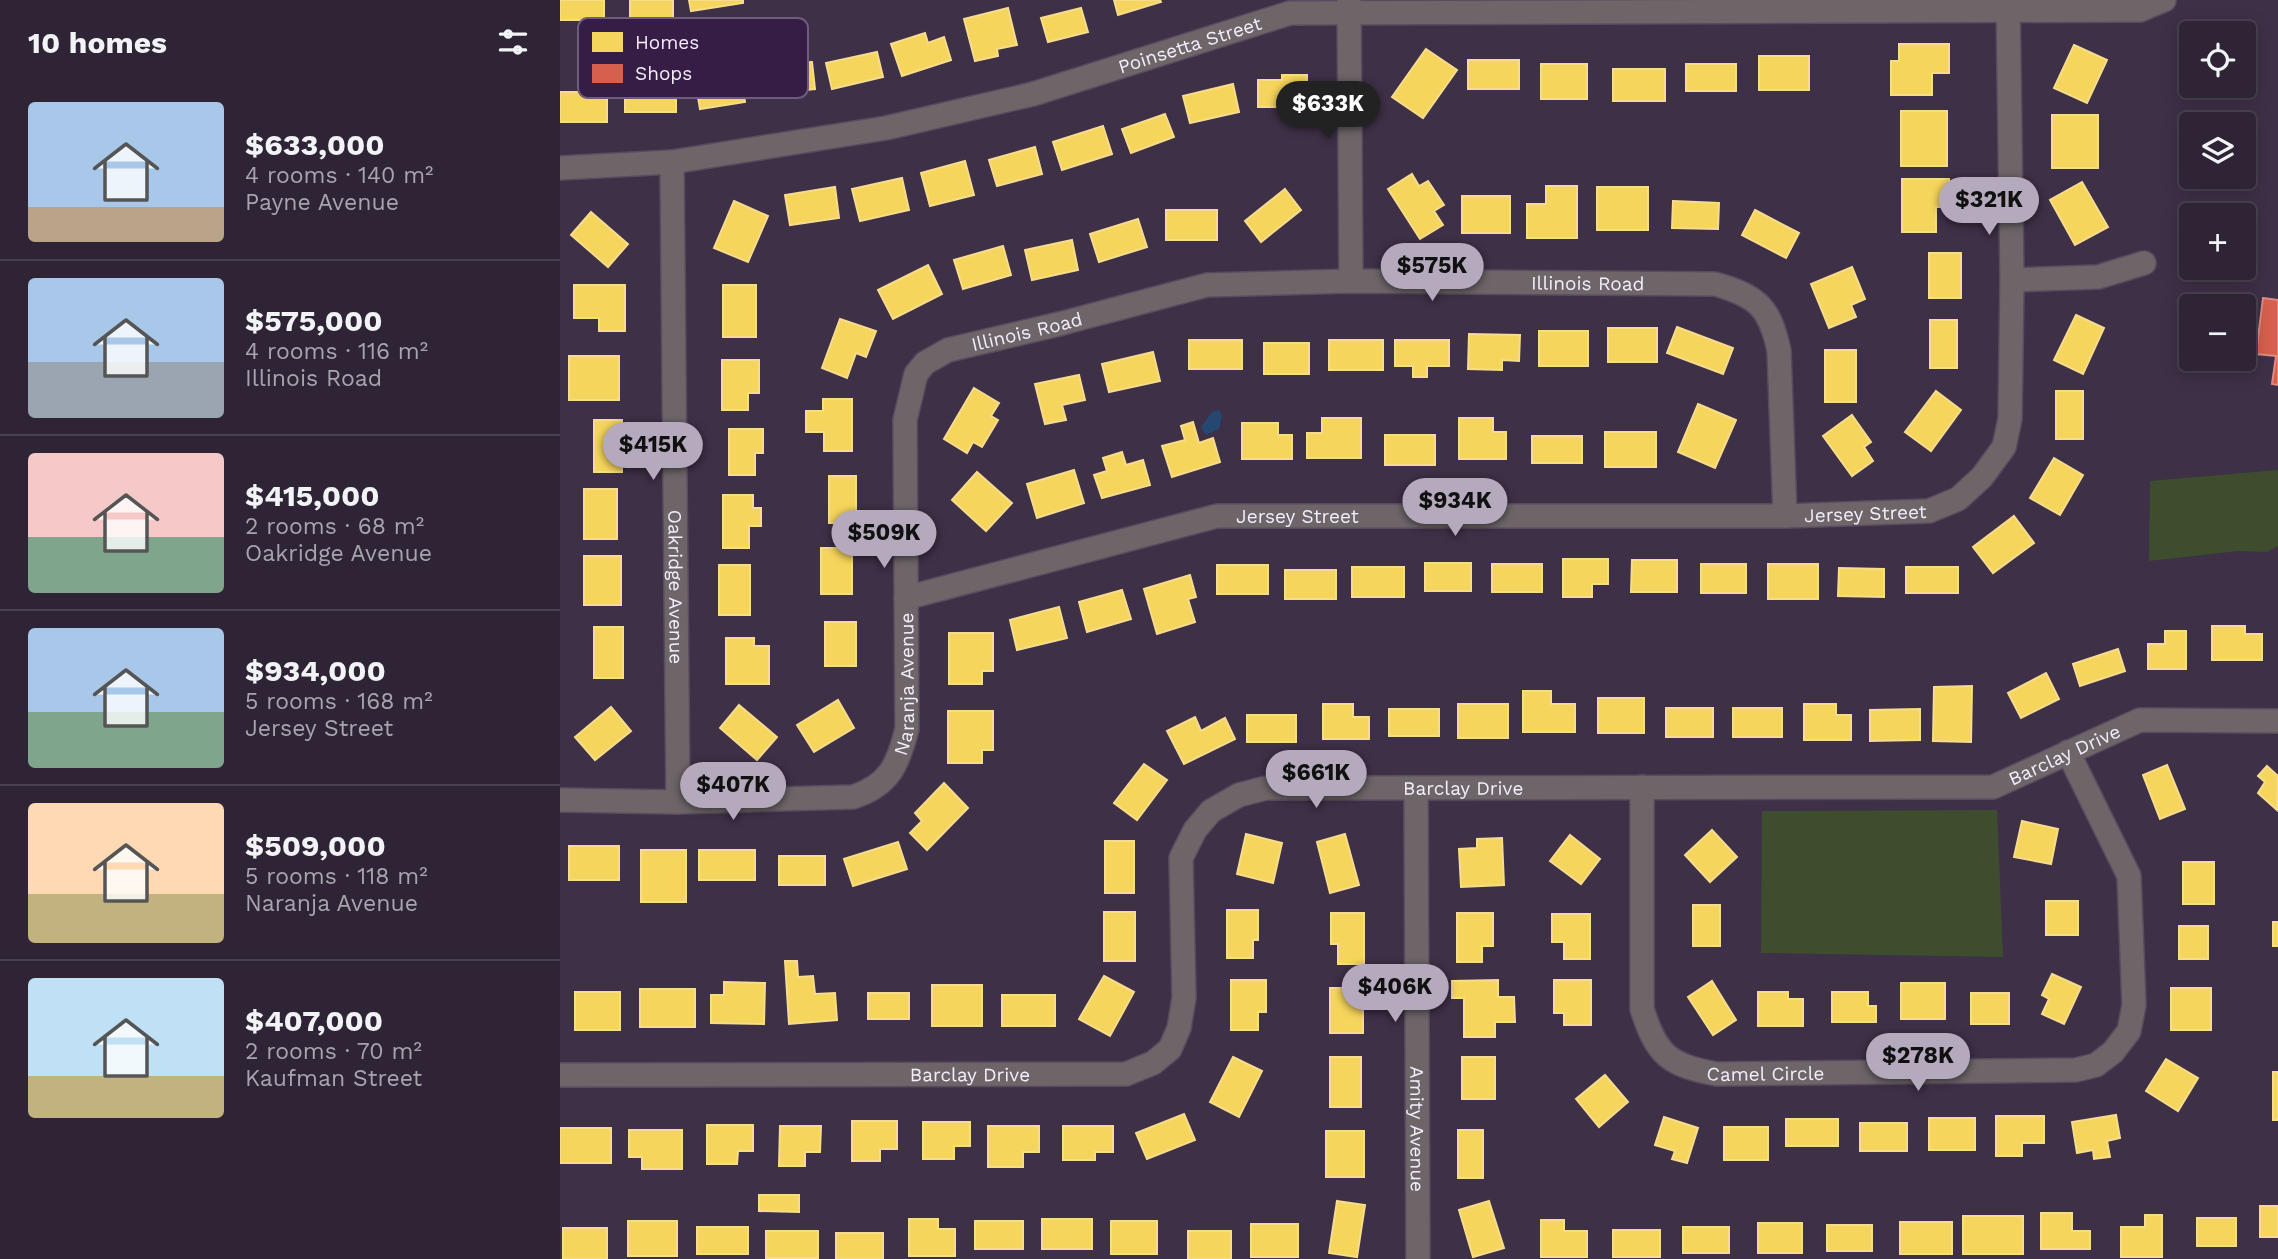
<!DOCTYPE html>
<meta charset="utf-8">
<style>
body{margin:0;font-family:"Work Sans",sans-serif;background:#362c3d;color:#f1f3f6;height:100vh;display:flex;flex-direction:column;font-size:26px;white-space:nowrap}
*{box-sizing:border-box;margin:0}
p{font-size:23px;color:#a7a4ad}
.icon{flex:none;width:38px;height:38px;fill:none;stroke:currentColor;stroke-width:2;stroke-linecap:round;stroke-linejoin:round}
.map{position:relative;flex:1;overflow:hidden}
.details{display:flex;flex-direction:column;background:#2e2435;width:560px}
.details>*{flex:none}
.fabs{position:absolute;left:1619px;top:21px;display:grid;gap:14px}
.fabs a{display:grid;place-items:center;width:77px;height:77px;border-radius:7px;background:#2e2435;box-shadow:0 4px 18px #0003,0 0 0 2px #494150;font-size:35px}
.price{position:absolute;translate:-50% -60px;padding:0 16px;border-radius:24px;background:#b5aabd;color:#111;font-size:23px;line-height:46px;filter:drop-shadow(0 2px 4px #0008)}
.price::after{content:'';position:absolute;left:50%;top:42px;width:21px;height:16px;margin-left:-10px;background:inherit;clip-path:polygon(0 0,100% 0,50% 100%)}
.price.on{background:#222;color:#fff}
ul{padding:0;list-style:none}
li{display:flex;align-items:center;gap:21px;height:175px;padding:0 28px}
li+li{border-top:2px solid #494150}
li span{display:grid;place-items:center;flex:none;width:196px;height:140px;border-radius:7px;color:#555}
li>.icon{margin-inline-start:auto}
span .icon{width:84px;height:84px;fill:#fffc;stroke-width:1}
li b{font-size:30px}
h2{display:flex;justify-content:space-between;align-items:center;height:84px;padding:0 28px;font-size:30px}
main{display:flex;flex:1;min-height:0}
.map>svg:first-child{display:block}
</style>
<main>
<section class="details">
<h2>10 homes<svg class="icon" aria-label="filters" viewBox="0 0 24 24"><path d="M4 7h16M4 17h16"/><circle cx="9" cy="7" r="2"/><circle cx="15" cy="17" r="2"/></svg></h2>
<ul>
<li><span style="background:linear-gradient(#a9c7e8 75%,#b9a48a 0)"><svg class="icon" aria-label="home" viewBox="0 0 24 24"><path d="M3 11l9-7 9 7M6 9v11h12V9"/></svg></span><div><b>$633,000</b><p>4 rooms · 140 m²</p><p>Payne Avenue</p></div></li>
<li><span style="background:linear-gradient(#a9c7e8 60%,#9aa5b1 0)"><svg class="icon" aria-label="home" viewBox="0 0 24 24"><path d="M3 11l9-7 9 7M6 9v11h12V9"/></svg></span><div><b>$575,000</b><p>4 rooms · 116 m²</p><p>Illinois Road</p></div></li>
<li><span style="background:linear-gradient(#f6c9c9 60%,#7fa58c 0)"><svg class="icon" aria-label="home" viewBox="0 0 24 24"><path d="M3 11l9-7 9 7M6 9v11h12V9"/></svg></span><div><b>$415,000</b><p>2 rooms · 68 m²</p><p>Oakridge Avenue</p></div></li>
<li><span style="background:linear-gradient(#a9c7e8 60%,#7fa58c 0)"><svg class="icon" aria-label="home" viewBox="0 0 24 24"><path d="M3 11l9-7 9 7M6 9v11h12V9"/></svg></span><div><b>$934,000</b><p>5 rooms · 168 m²</p><p>Jersey Street</p></div></li>
<li><span style="background:linear-gradient(#ffd9b3 65%,#c2b280 0)"><svg class="icon" aria-label="home" viewBox="0 0 24 24"><path d="M3 11l9-7 9 7M6 9v11h12V9"/></svg></span><div><b>$509,000</b><p>5 rooms · 118 m²</p><p>Naranja Avenue</p></div></li>
<li><span style="background:linear-gradient(#bfe0f5 70%,#c2b280 0)"><svg class="icon" aria-label="home" viewBox="0 0 24 24"><path d="M3 11l9-7 9 7M6 9v11h12V9"/></svg></span><div><b>$407,000</b><p>2 rooms · 70 m²</p><p>Kaufman Street</p></div></li>
</ul>
</section>
<div class="map">
<svg width="1718" height="1259" viewBox="0 0 1718 1259">
<rect width="100%" height="100%" fill="#3e3047"/>
<g fill="#3e4d2e">
<polygon points="1718,470 1718,546 1707,552 1678,551 1589,561 1590,481"/>
<polygon points="1437,810 1443,957 1201,953 1202,811"/>
</g>
<polygon fill="#24486f" points="659,410 662,416 659,429 646,435 641,427 652,412"/>
<g fill="#f6d55c" stroke="#f6dc8c" stroke-width="2">
<rect x="0" y="0" width="44" height="20"/>
<rect x="70" y="0" width="43" height="22"/>
<polygon points="129,0 183,0 183,3 131,11"/>
<polygon points="554,0 600,0 601,2 558,15"/>
<polygon points="448,8 457,45 437,49 438,56 415,61 404,19"/>
<polygon points="521,8 528,32 488,42 481,18"/>
<polygon points="365,33 368,43 384,37 391,60 342,76 331,44"/>
<polygon points="1339,44 1389,44 1389,73 1372,73 1372,95 1331,95 1331,61 1339,61"/>
<polygon points="1514,45 1547,60 1527,103 1494,88"/>
<polygon points="233,49 234,63 252,62 255,89 205,94 201,53"/>
<polygon points="866,49 897,70 863,118 832,97"/>
<polygon points="317,52 323,77 272,89 266,63"/>
<rect x="1199" y="56" width="50" height="34"/>
<rect x="908" y="60" width="51" height="29"/>
<rect x="981" y="64" width="46" height="35"/>
<rect x="1126" y="64" width="50" height="27"/>
<rect x="1053" y="69" width="52" height="32"/>
<polygon points="160,70 162,80 181,77 185,102 140,109 134,73"/>
<polygon points="722,75 747,75 747,107 698,107 698,80 722,80"/>
<polygon points="673,84 679,112 630,123 623,96"/>
<rect x="65" y="85" width="51" height="27"/>
<rect x="0" y="92" width="47" height="30"/>
<rect x="1341" y="111" width="46" height="55"/>
<polygon points="605,114 614,137 571,153 562,129"/>
<rect x="1492" y="115" width="46" height="53"/>
<polygon points="543,126 552,154 502,170 493,142"/>
<polygon points="475,147 482,174 437,186 429,160"/>
<polygon points="405,161 414,195 370,206 361,173"/>
<polygon points="852,174 859,186 868,181 884,205 874,211 883,225 860,239 828,189"/>
<polygon points="342,178 349,210 300,221 292,189"/>
<polygon points="1342,179 1389,179 1389,207 1376,207 1376,232 1342,232"/>
<polygon points="1522,182 1548,227 1515,245 1490,200"/>
<polygon points="986,186 1017,186 1017,238 967,238 967,204 986,204"/>
<polygon points="275,187 279,218 230,225 225,195"/>
<rect x="1037" y="187" width="51" height="43"/>
<polygon points="725,189 741,210 701,242 685,221"/>
<rect x="902" y="196" width="48" height="37"/>
<polygon points="174,201 208,216 188,262 154,248"/>
<polygon points="1113,201 1159,203 1158,229 1112,228"/>
<rect x="606" y="210" width="51" height="30"/>
<polygon points="1195,210 1239,233 1226,258 1182,235"/>
<polygon points="31,212 68,244 48,267 11,235"/>
<polygon points="578,219 587,247 539,262 530,234"/>
<polygon points="512,240 518,270 472,280 465,250"/>
<polygon points="443,246 451,275 403,289 394,260"/>
<rect x="1369" y="253" width="32" height="45"/>
<polygon points="368,265 382,294 333,319 318,290"/>
<polygon points="1292,267 1305,299 1291,305 1296,317 1269,328 1251,284"/>
<polygon points="14,285 65,285 65,331 39,331 39,318 14,318"/>
<rect x="163" y="285" width="33" height="52"/>
<polygon points="1516,315 1544,328 1523,374 1494,360"/>
<polygon points="280,319 316,331 306,357 296,353 287,378 262,368"/>
<rect x="1370" y="320" width="27" height="48"/>
<polygon points="1117,327 1173,348 1163,374 1107,353"/>
<rect x="1048" y="328" width="49" height="34"/>
<rect x="979" y="331" width="49" height="35"/>
<polygon points="909,334 960,335 959,361 942,360 942,370 908,369"/>
<rect x="629" y="340" width="53" height="29"/>
<rect x="769" y="340" width="54" height="30"/>
<polygon points="835,340 889,340 889,366 867,366 867,377 853,377 853,366 835,366"/>
<rect x="704" y="343" width="45" height="31"/>
<rect x="1265" y="350" width="31" height="52"/>
<polygon points="593,352 600,381 549,392 542,364"/>
<rect x="9" y="356" width="50" height="44"/>
<polygon points="162,360 199,360 199,393 188,393 188,410 162,410"/>
<polygon points="519,375 525,400 502,405 506,420 485,424 475,384"/>
<polygon points="414,388 439,403 431,416 438,420 422,447 413,442 407,453 384,439"/>
<polygon points="1376,391 1401,410 1371,451 1345,432"/>
<rect x="1496" y="391" width="27" height="48"/>
<polygon points="263,399 292,399 292,451 264,451 264,432 246,432 246,411 263,411"/>
<polygon points="1138,404 1176,420 1155,468 1118,452"/>
<polygon points="1292,415 1311,442 1304,447 1313,461 1292,476 1263,436"/>
<polygon points="762,418 801,418 801,458 747,458 747,433 762,433"/>
<polygon points="899,418 933,418 933,432 946,432 946,459 899,459"/>
<rect x="34" y="420" width="28" height="52"/>
<polygon points="633,422 639,443 653,438 660,462 612,477 602,446 625,440 621,426"/>
<polygon points="682,423 718,423 718,435 732,435 732,459 682,459"/>
<polygon points="169,429 203,429 203,453 195,453 195,475 169,475"/>
<rect x="1045" y="432" width="51" height="35"/>
<rect x="825" y="435" width="50" height="30"/>
<rect x="972" y="436" width="50" height="27"/>
<polygon points="562,452 566,465 583,460 590,485 542,498 534,475 547,471 543,458"/>
<polygon points="1494,458 1523,475 1500,515 1470,498"/>
<polygon points="514,470 524,503 477,518 467,484"/>
<polygon points="417,472 452,503 426,531 392,500"/>
<rect x="269" y="476" width="27" height="47"/>
<rect x="24" y="489" width="33" height="50"/>
<polygon points="163,495 193,495 193,508 201,508 201,526 189,526 189,548 163,548"/>
<polygon points="1454,516 1474,543 1433,573 1413,547"/>
<rect x="261" y="548" width="31" height="46"/>
<rect x="24" y="556" width="37" height="49"/>
<polygon points="1003,559 1048,559 1048,584 1032,584 1032,597 1003,597"/>
<polygon points="1072,560 1117,560 1117,592 1071,592"/>
<rect x="865" y="563" width="46" height="28"/>
<rect x="932" y="564" width="50" height="28"/>
<rect x="1141" y="564" width="45" height="29"/>
<rect x="1208" y="564" width="50" height="35"/>
<rect x="159" y="565" width="31" height="50"/>
<rect x="657" y="565" width="51" height="29"/>
<rect x="792" y="567" width="52" height="30"/>
<rect x="1346" y="567" width="52" height="26"/>
<polygon points="1279,568 1324,569 1324,597 1278,596"/>
<rect x="725" y="570" width="51" height="29"/>
<polygon points="630,575 636,597 628,599 635,622 597,634 584,589"/>
<polygon points="562,590 571,619 527,632 519,602"/>
<polygon points="499,607 507,638 457,650 450,620"/>
<rect x="265" y="622" width="31" height="44"/>
<polygon points="1652,626 1685,626 1685,634 1702,634 1702,660 1652,660"/>
<rect x="34" y="627" width="29" height="51"/>
<polygon points="1605,631 1626,631 1626,669 1588,669 1588,644 1605,644"/>
<polygon points="389,633 433,633 433,671 422,671 422,684 389,684"/>
<polygon points="166,638 194,638 194,646 209,646 209,684 166,684"/>
<polygon points="1558,649 1565,671 1520,686 1513,664"/>
<polygon points="1486,673 1499,699 1461,718 1448,693"/>
<polygon points="1412,686 1411,742 1373,741 1374,687"/>
<polygon points="963,691 991,691 991,704 1015,704 1015,732 963,732"/>
<rect x="1038" y="698" width="46" height="35"/>
<polygon points="278,700 294,728 254,752 237,725"/>
<polygon points="763,704 793,704 793,717 809,717 809,739 763,739"/>
<rect x="898" y="704" width="50" height="34"/>
<polygon points="1244,704 1276,704 1276,715 1291,715 1291,740 1244,740"/>
<polygon points="179,705 217,737 197,760 160,728"/>
<polygon points="51,707 71,731 35,760 15,737"/>
<rect x="1106" y="708" width="47" height="29"/>
<rect x="1173" y="708" width="49" height="29"/>
<rect x="829" y="709" width="50" height="27"/>
<polygon points="1360,709 1360,740 1310,741 1310,710"/>
<polygon points="388,711 433,711 433,750 422,750 422,763 388,763"/>
<rect x="687" y="715" width="49" height="27"/>
<polygon points="635,717 641,731 665,718 675,739 624,764 607,731"/>
<polygon points="584,764 607,780 577,820 554,803"/>
<polygon points="1607,765 1625,809 1600,819 1583,775"/>
<polygon points="1707,766 1718,776 1717,810 1698,793 1705,782 1698,776"/>
<polygon points="384,783 408,808 367,850 350,833 362,821 355,813"/>
<polygon points="1462,821 1498,829 1491,864 1454,857"/>
<polygon points="1152,830 1177,857 1150,882 1125,855"/>
<polygon points="686,834 722,843 713,883 677,874"/>
<polygon points="785,834 799,885 770,893 757,842"/>
<polygon points="1010,835 1040,859 1021,884 990,861"/>
<polygon points="942,838 944,885 901,887 899,849 917,848 917,839"/>
<rect x="545" y="841" width="29" height="52"/>
<polygon points="338,842 347,869 293,886 284,859"/>
<rect x="9" y="846" width="50" height="34"/>
<rect x="81" y="850" width="45" height="52"/>
<rect x="139" y="850" width="56" height="30"/>
<rect x="219" y="856" width="46" height="29"/>
<rect x="1623" y="862" width="31" height="42"/>
<rect x="1486" y="901" width="32" height="34"/>
<rect x="1133" y="905" width="27" height="41"/>
<polygon points="667,910 698,910 698,940 693,940 693,958 667,958"/>
<rect x="544" y="912" width="31" height="49"/>
<polygon points="771,913 804,913 804,964 778,964 778,944 771,944"/>
<polygon points="897,913 933,913 933,946 922,946 922,962 897,962"/>
<polygon points="992,914 1030,914 1030,959 1004,959 1004,942 992,942"/>
<rect x="1713" y="922" width="5" height="24"/>
<rect x="1619" y="926" width="29" height="33"/>
<polygon points="225,961 237,961 238,977 253,976 255,994 275,993 277,1020 229,1024"/>
<polygon points="1492,974 1521,987 1504,1024 1482,1014 1489,999 1482,995"/>
<polygon points="544,976 574,992 550,1036 519,1019"/>
<polygon points="671,980 706,980 706,1012 698,1012 698,1030 671,1030"/>
<polygon points="938,980 938,997 954,997 955,1022 935,1022 935,1037 904,1037 904,998 892,998 892,981"/>
<polygon points="994,980 1031,980 1031,1025 1004,1025 1004,1013 994,1013"/>
<polygon points="1152,981 1176,1020 1153,1035 1128,997"/>
<polygon points="164,982 205,983 204,1024 151,1023 151,995 164,995"/>
<rect x="1341" y="983" width="44" height="36"/>
<rect x="372" y="985" width="50" height="41"/>
<rect x="770" y="988" width="33" height="45"/>
<rect x="1611" y="988" width="40" height="42"/>
<rect x="80" y="989" width="55" height="38"/>
<rect x="15" y="992" width="45" height="38"/>
<polygon points="1198,992 1228,992 1228,999 1243,999 1243,1026 1198,1026"/>
<polygon points="1272,992 1308,992 1308,1006 1316,1006 1316,1022 1272,1022"/>
<rect x="308" y="993" width="41" height="26"/>
<rect x="1411" y="993" width="38" height="31"/>
<rect x="442" y="995" width="53" height="31"/>
<polygon points="673,1057 702,1071 679,1117 650,1102"/>
<rect x="770" y="1057" width="31" height="50"/>
<rect x="902" y="1057" width="33" height="42"/>
<polygon points="1606,1059 1638,1078 1618,1111 1586,1091"/>
<rect x="1713" y="1072" width="5" height="48"/>
<polygon points="1045,1075 1068,1102 1039,1127 1016,1099"/>
<polygon points="624,1114 635,1140 587,1159 576,1133"/>
<polygon points="1556,1115 1560,1138 1547,1141 1550,1157 1534,1159 1533,1150 1517,1153 1512,1122"/>
<polygon points="1436,1116 1484,1116 1484,1143 1462,1143 1462,1156 1436,1156"/>
<polygon points="1104,1117 1138,1128 1127,1163 1112,1159 1115,1151 1095,1145"/>
<rect x="1369" y="1118" width="46" height="32"/>
<rect x="1226" y="1119" width="52" height="27"/>
<polygon points="292,1121 337,1121 337,1149 320,1149 320,1161 292,1161"/>
<polygon points="363,1122 410,1122 410,1146 394,1146 394,1159 363,1159"/>
<rect x="1300" y="1123" width="47" height="28"/>
<polygon points="147,1125 193,1125 193,1151 178,1151 177,1164 147,1164"/>
<polygon points="220,1126 261,1126 260,1152 245,1152 245,1166 219,1166"/>
<polygon points="428,1126 479,1126 479,1152 463,1152 463,1167 428,1167"/>
<polygon points="503,1126 553,1126 553,1152 535,1152 535,1160 503,1160"/>
<rect x="1164" y="1127" width="44" height="33"/>
<rect x="0" y="1128" width="51" height="35"/>
<polygon points="69,1130 122,1130 122,1169 82,1169 82,1157 69,1157"/>
<rect x="898" y="1130" width="25" height="48"/>
<rect x="766" y="1131" width="38" height="46"/>
<polygon points="199,1195 239,1195 239,1212 199,1211"/>
<polygon points="777,1201 805,1205 797,1257 769,1253"/>
<polygon points="929,1201 944,1248 913,1257 899,1210"/>
<rect x="1700" y="1206" width="18" height="31"/>
<polygon points="1481,1213 1512,1213 1512,1231 1530,1231 1530,1249 1481,1249"/>
<polygon points="1585,1215 1602,1215 1602,1257 1561,1257 1561,1227 1585,1227"/>
<rect x="1403" y="1216" width="60" height="38"/>
<rect x="1637" y="1218" width="39" height="28"/>
<polygon points="349,1219 378,1219 378,1229 395,1229 395,1256 349,1256"/>
<rect x="482" y="1219" width="50" height="30"/>
<polygon points="981,1220 1004,1220 1004,1231 1027,1231 1027,1257 981,1257"/>
<rect x="68" y="1221" width="49" height="35"/>
<rect x="415" y="1221" width="48" height="28"/>
<rect x="551" y="1221" width="46" height="33"/>
<rect x="1340" y="1222" width="52" height="32"/>
<rect x="1198" y="1223" width="44" height="30"/>
<rect x="691" y="1224" width="47" height="33"/>
<rect x="1267" y="1225" width="45" height="26"/>
<rect x="137" y="1227" width="51" height="27"/>
<rect x="1123" y="1227" width="46" height="26"/>
<rect x="3" y="1228" width="44" height="31"/>
<rect x="1053" y="1230" width="47" height="27"/>
<rect x="206" y="1231" width="52" height="27"/>
<rect x="628" y="1231" width="43" height="28"/>
<rect x="276" y="1233" width="47" height="26"/>
</g>
<polygon fill="#d6604d" stroke="#df8a82" stroke-width="2" points="1703,298 1718,300 1718,385 1712,384 1716,356 1696,354"/>
<g fill="none" stroke-linecap="round" stroke-linejoin="round">
<defs>
<g id="street">
<polyline points="789,0 791,281"/>
<path id="s1" d="M112,162L118,802"/>
<path id="s2" d="M0,168L112,162L326,128L473,94L730,13L1580,10L1604,0"/>
<polyline points="1452,280 1538,277 1584,263"/>
<path id="s3" d="M346,598L657,516H1225L1369,511L1398,499L1422,477L1444,447L1450,419L1452,280L1448,0"/>
<path id="s4" d="M1082,787V1009C1097,1056 1109,1065 1157,1074L1516,1070L1536,1065L1553,1052L1569,1031L1574,1005L1569,876L1508,752"/>
<path id="s5" d="M856,789L858,1259"/>
<path id="s6" d="M0,800L118,802L293,797C330,785 338,764 347,729L345,420L356,374L365,363L388,350L499,324L647,285L791,281L1155,284C1197,296 1210,307 1219,351L1225,516"/>
<path id="s7" d="M0,1075L566,1074L593,1063L610,1049L619,1028L624,998L621,858L635,830L651,811L679,795L706,788L1433,787L1580,720L1718,721"/>
</g>
</defs>
<use href="#street" stroke="#574c5f" stroke-width="26"/>
<use href="#street" stroke="#6e6569" stroke-width="23"/>
</g>
<g text-anchor="middle" stroke-width="7" stroke-linejoin="round" paint-order="stroke">
<g font-size="19" fill="#f5ecfc" stroke="#351d45">
<text dy="7" stroke="none"><textPath href="#s2" startOffset="644">Poinsetta Street</textPath></text>
<text dy="7" stroke="none"><textPath href="#s6" startOffset="1430">Illinois Road</textPath></text>
<text dy="7" stroke="none"><textPath href="#s6" startOffset="863">Illinois Road</textPath></text>
<text dy="7" stroke="none"><textPath href="#s3" startOffset="970">Jersey Street</textPath></text>
<text dy="7" stroke="none"><textPath href="#s3" startOffset="402">Jersey Street</textPath></text>
<text dy="7" stroke="none"><textPath href="#s1" startOffset="425">Oakridge Avenue</textPath></text>
<text dy="7" stroke="none"><textPath href="#s6" startOffset="430">Naranja Avenue</textPath></text>
<text dy="7" stroke="none"><textPath href="#s7" startOffset="1732">Barclay Drive</textPath></text>
<text dy="7" stroke="none"><textPath href="#s7" startOffset="1124">Barclay Drive</textPath></text>
<text dy="7" stroke="none"><textPath href="#s4" startOffset="378">Camel Circle</textPath></text>
<text dy="7" stroke="none"><textPath href="#s7" startOffset="410">Barclay Drive</textPath></text>
<text dy="7" stroke="none"><textPath href="#s5" startOffset="340">Amity Avenue</textPath></text>
</g>
</g>
<rect x="18" y="18" width="230" height="80" rx="10" fill="#351d45" stroke="#6f5b7c" stroke-width="2"/>
<rect x="32" y="32" width="31" height="20" fill="#f6d55c"/>
<rect x="32" y="64" width="31" height="19" fill="#d6604d"/>
<g font-size="19" fill="#f5ecfc">
<text x="75" y="49">Homes</text>
<text x="75" y="80">Shops</text>
</g>
</svg>
<div class="fabs">
<a><svg class="icon" aria-label="locate" viewBox="0 0 24 24"><circle cx="12" cy="12" r="6"/><path d="M12 2v4M12 18v4M2 12h4M18 12h4"/></svg></a>
<a><svg class="icon" aria-label="layers" viewBox="0 0 24 24"><path d="M12 4l9 5-9 5-9-5zM3 14l9 5 9-5"/></svg></a>
<a>+</a>
<a>−</a>
</div>
<b class="price on" style="left:768px;top:141px">$633K</b>
<b class="price" style="left:1429px;top:237px">$321K</b>
<b class="price" style="left:872px;top:303px">$575K</b>
<b class="price" style="left:93px;top:482px">$415K</b>
<b class="price" style="left:895px;top:538px">$934K</b>
<b class="price" style="left:324px;top:570px">$509K</b>
<b class="price" style="left:756px;top:810px">$661K</b>
<b class="price" style="left:173px;top:822px">$407K</b>
<b class="price" style="left:835px;top:1024px">$406K</b>
<b class="price" style="left:1358px;top:1093px">$278K</b>
</div>
</main>
